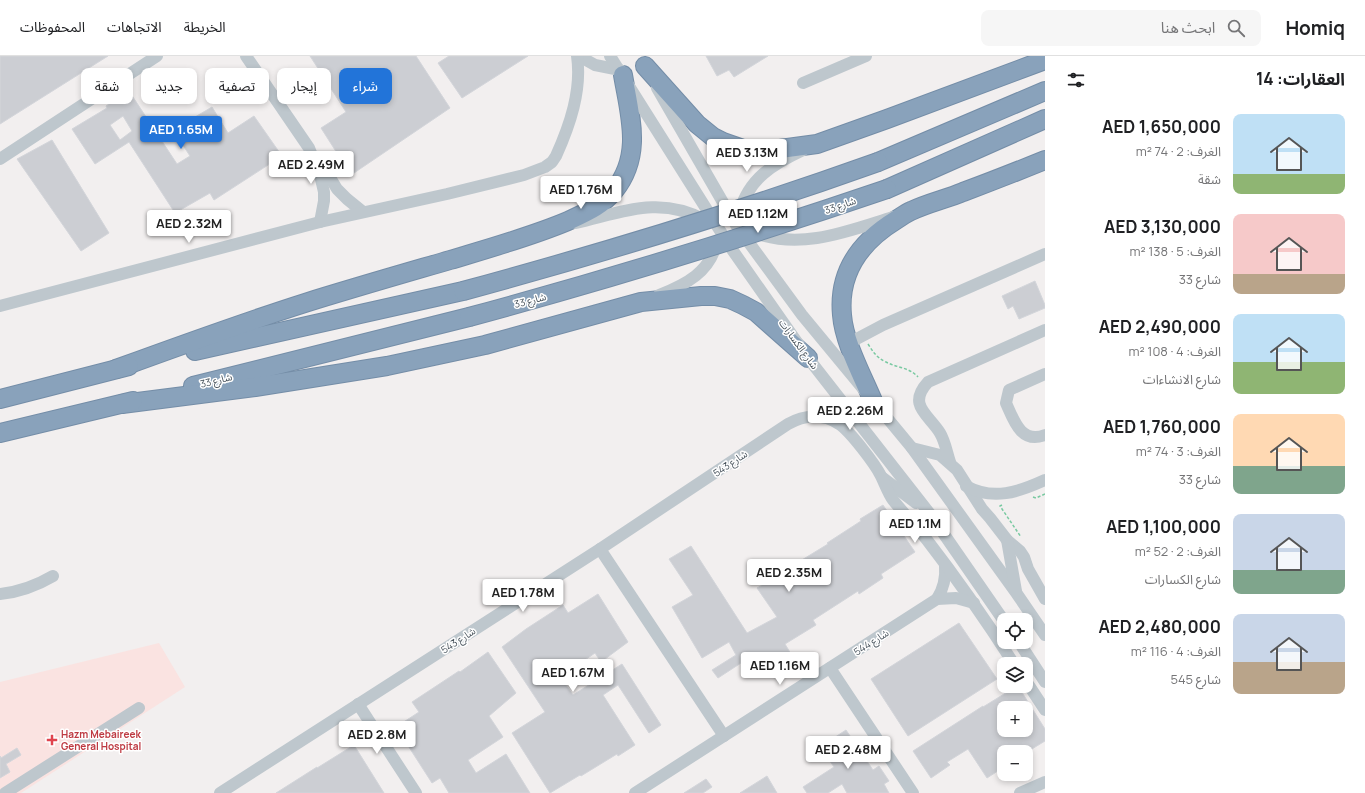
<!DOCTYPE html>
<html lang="ar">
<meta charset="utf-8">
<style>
body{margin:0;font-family:Manrope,"Noto Sans Arabic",sans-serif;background:#f6f6f6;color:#202124;direction:rtl;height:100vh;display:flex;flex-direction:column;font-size:15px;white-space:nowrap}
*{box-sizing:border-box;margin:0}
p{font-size:13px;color:#757577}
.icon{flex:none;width:22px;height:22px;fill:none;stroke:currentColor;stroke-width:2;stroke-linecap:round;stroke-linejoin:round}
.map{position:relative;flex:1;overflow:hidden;direction:ltr}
.drawer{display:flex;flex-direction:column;background:#fff;width:320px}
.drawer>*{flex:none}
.hud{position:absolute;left:12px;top:12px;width:380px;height:36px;direction:rtl;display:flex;gap:8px}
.buttons{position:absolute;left:997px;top:557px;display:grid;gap:8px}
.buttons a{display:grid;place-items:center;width:36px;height:36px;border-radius:8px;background:#fff;box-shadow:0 2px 6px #0003;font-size:20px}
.price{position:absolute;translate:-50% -34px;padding:0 9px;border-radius:4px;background:#fff;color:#222;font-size:13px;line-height:26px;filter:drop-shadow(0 1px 2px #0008)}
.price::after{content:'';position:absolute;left:50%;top:24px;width:12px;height:9px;margin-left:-6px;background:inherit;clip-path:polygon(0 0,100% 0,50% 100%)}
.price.current{background:#2274d9;color:#fff}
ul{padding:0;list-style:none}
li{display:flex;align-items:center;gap:12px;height:100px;padding:0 20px}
li span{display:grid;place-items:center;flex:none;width:112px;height:80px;border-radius:8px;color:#555}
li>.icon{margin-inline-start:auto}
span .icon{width:48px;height:48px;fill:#fffc;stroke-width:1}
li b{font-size:17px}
h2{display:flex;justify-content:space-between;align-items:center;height:48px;padding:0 20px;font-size:17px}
.pill{padding:0 14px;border-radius:8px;background:#fff;box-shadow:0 2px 6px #0003;font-size:14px;line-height:36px}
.pill.current{background:#2274d9;color:#fff}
header{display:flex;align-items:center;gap:24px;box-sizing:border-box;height:56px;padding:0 20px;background:#fff;border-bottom:1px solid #e0e0e0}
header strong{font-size:19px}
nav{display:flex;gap:22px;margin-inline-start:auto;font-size:14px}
.search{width:280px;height:36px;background:#f6f6f6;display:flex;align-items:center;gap:10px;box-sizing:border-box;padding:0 14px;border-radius:8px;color:#757577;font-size:15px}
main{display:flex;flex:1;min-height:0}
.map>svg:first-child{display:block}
</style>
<header>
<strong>Homiq</strong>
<div class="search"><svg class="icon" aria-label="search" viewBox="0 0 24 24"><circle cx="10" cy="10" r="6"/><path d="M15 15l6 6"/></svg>ابحث هنا</div>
<nav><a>الخريطة</a><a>الاتجاهات</a><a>المحفوظات</a></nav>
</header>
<main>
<section class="drawer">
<h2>العقارات: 14<svg class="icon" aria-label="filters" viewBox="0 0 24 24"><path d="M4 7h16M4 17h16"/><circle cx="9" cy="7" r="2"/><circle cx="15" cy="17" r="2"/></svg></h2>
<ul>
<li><span style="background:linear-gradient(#bfe0f5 75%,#8fb573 0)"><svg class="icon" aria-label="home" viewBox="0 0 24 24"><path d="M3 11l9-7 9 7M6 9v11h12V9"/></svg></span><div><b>AED 1,650,000</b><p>الغرف: 2 · 74 m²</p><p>شقة</p></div></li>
<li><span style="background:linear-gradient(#f6c9c9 75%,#b9a48a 0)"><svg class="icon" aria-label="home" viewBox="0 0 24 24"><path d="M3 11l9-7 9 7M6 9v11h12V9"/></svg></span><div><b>AED 3,130,000</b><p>الغرف: 5 · 138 m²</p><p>شارع 33</p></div></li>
<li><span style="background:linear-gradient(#bfe0f5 60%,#8fb573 0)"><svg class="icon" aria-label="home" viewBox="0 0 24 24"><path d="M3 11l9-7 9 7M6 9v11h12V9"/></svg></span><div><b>AED 2,490,000</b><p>الغرف: 4 · 108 m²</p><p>شارع الانشاءات</p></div></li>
<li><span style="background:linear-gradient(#ffd9b3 65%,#7fa58c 0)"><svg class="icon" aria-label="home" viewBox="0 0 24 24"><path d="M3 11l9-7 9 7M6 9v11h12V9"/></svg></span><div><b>AED 1,760,000</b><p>الغرف: 3 · 74 m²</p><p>شارع 33</p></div></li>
<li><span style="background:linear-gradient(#c9d6e8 70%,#7fa58c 0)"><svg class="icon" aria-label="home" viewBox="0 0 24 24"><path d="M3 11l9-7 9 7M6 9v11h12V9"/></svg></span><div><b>AED 1,100,000</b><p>الغرف: 2 · 52 m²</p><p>شارع الكسارات</p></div></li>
<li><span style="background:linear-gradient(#c9d6e8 60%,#b9a48a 0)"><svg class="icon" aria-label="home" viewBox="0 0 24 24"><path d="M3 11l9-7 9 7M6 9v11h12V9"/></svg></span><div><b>AED 2,480,000</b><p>الغرف: 4 · 116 m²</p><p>شارع 545</p></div></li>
</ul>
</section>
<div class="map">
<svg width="1045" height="737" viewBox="0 0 1045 737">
<rect width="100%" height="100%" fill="#f2efef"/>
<polygon fill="#fae3e1" points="159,587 185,631 21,737 0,737 0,626"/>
<g fill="#ccced3" stroke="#d3d5da" fill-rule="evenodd">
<polygon points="0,0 108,0 0,68"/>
<polygon points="310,0 416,0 450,52 351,119 321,72 346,56"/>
<polygon points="449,0 528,0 462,42 438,7"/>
<polygon points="706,0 768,0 734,21 729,14 717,20"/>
<path d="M129,35L177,108L190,100L173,74L212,51L228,77L254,60L282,100L214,144L210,137L175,157L129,86L95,108L72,73L107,52L106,50ZM123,60L132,75L120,84L110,69Z"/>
<polygon points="52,84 109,177 81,195 17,103"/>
<polygon points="1035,225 1045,249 1045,252 1019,263 1013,250 1008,253 1002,240"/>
<polygon points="883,449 915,496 881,518 883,522 859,538 858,535 813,564 816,569 785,588 791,598 771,610 770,609 748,621 741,607 718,622 712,614 736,599 729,586 702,602 672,551 693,539 669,503 691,490 747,577 777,561 757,532 793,511 792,510 828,488 827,487 861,465 860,463"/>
<polygon points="598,538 628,586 601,606 595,597 560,621 573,639 622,608 661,669 649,677 618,629 603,639 635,689 618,700 617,698 581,720 580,719 550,737 512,677 545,656 502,591 526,573 563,549 568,557"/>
<polygon points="959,567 997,623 908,680 871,623"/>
<polygon points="488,596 516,637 489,660 503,681 468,704 476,717 506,698 530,737 449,737 440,722 432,727 396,671 419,656 412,646 459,615 460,616"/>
<path d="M1017,630H1018L1045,673V685L1027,696H1004V711L987,722L968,693L947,706L950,709L931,722L913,695L983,650V651ZM1004,652H1026V674H1004Z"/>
<polygon points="846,674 873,714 879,710 889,725 884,728 889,737 847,737 842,728 828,737 807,737 803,731 834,711 820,691"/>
<polygon points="354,689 384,737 276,737 317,711 317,712"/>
<polygon points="17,692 21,699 6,708 10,716 0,722 0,700 1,702"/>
<polygon points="767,720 777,737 740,737"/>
<polygon points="706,723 712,731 703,737 684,737"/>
</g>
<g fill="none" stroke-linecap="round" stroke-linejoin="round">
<defs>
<g id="highway">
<polyline points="645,10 697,68 713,81 723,86 743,93 765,95 817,88 887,63 1045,4"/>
<polyline points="878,106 1045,35"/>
<polyline points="887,133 1045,63"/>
<polyline points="195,295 463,235"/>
<path d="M116,313C179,290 242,267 305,247C353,232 402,218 450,204C490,192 530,181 568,165C585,157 602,150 614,135C643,99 630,60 623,19"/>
<polyline points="193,330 469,261"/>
<polyline points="0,343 129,310"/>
<path d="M873,345C862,319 844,286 842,259C838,216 860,186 896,164C901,161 906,157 911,155C928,147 946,143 963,136C990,126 1018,115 1045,104"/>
<polyline points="122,348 255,331 387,310 485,289 641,246 701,240 715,240 730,243 743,249 756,256 808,302"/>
<polyline points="0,377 133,345"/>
</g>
</defs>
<use href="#highway" stroke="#748da7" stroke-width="20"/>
<g stroke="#79c9a1" stroke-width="1.5" stroke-dasharray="3 2" stroke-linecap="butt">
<path d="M868,288C873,296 877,302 886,306C897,312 909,311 918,321"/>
<polyline points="1033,441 1036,442 1045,438"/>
<polyline points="1002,449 1000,450 1021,481"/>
</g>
<g stroke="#bec7cd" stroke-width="12">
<polyline points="246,0 309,92 320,119 324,136 324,145 320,166"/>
<polyline points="579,0 595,9 620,14"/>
<polyline points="610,0 731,192 808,302 930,458 1004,565"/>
<polyline points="803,27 866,0"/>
<polyline points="657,32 736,169 802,259 912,392 1017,538 1045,579"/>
<polyline points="0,103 157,0"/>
<polyline points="320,105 337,133 347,143 363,156"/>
<path d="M739,157C749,122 773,108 803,94"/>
<path d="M576,167C624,156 660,139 707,165"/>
<path d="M755,177C802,194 848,175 893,161"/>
<path d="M659,239C685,229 711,216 717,185"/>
<path d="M0,250L320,166L447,138L524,119L545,111L552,106L556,100C570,69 582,34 577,0"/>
<polyline points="849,287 883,269 1045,198"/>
<path d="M1045,318L1009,334L1006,347C1014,365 1021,388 1045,379"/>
<polyline points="912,392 940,399 957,414 982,453 990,462 1007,484 1020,495 1024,501 1028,513 1045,543"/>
<path d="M950,406C947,397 945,385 940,377C928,358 907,349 928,326L1045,274"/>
<polyline points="883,422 916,447"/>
<path d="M966,430C993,445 1019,436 1045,424"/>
<polyline points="1007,484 1016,535"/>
<polyline points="600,493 724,680"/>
<path d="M0,538C20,536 36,530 53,520"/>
<path d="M937,543C944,532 946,521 945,509"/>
<polyline points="1019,586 1045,626"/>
<polyline points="830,612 913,737"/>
<polyline points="1026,625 1045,654"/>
<polyline points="358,648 416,737"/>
<polyline points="5,737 139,652"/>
<path d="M220,737L600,493L788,368C804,359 823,357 839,368C850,375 875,408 881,420C885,428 888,437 893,444C904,458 916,470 927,484C958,524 987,566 1014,608"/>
<polyline points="635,737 937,543 956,542 974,547"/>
<polyline points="1020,737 1045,726"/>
</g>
<use href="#highway" stroke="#89a2bb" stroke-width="18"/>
<defs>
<g id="highway-bridge">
<path d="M463,235C603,197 741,155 878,106"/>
<path d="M469,261C610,223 749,180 887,133"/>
</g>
</defs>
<use href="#highway-bridge" stroke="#748da7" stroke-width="20" stroke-linecap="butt"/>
<use href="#highway-bridge" stroke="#89a2bb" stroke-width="18"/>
</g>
<path fill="#e0444e" stroke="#fff" stroke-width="1.5" d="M50 678h4v4h4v4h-4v4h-4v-4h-4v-4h4z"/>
<g text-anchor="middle" stroke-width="3" stroke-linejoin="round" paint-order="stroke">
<g font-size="10" fill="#48535c" stroke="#fff">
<text transform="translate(840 149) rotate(-19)" y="4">شارع 33</text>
<text transform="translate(530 244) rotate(-15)" y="4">شارع 33</text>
<text transform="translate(799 288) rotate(54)" y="4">شارع الكسارات</text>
<text transform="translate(216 324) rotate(-14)" y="4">شارع 33</text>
<text transform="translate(730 407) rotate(-34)" y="4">شارع 543</text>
<text transform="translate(458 584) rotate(-33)" y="4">شارع 543</text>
<text transform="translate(871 586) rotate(-33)" y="4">شارع 544</text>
</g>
<g font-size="10" font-weight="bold" fill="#be3a42" stroke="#fff" text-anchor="start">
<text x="61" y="682">Hazm Mebaireek<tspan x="61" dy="12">General Hospital</tspan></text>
</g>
</g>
</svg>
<div class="buttons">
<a><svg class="icon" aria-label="locate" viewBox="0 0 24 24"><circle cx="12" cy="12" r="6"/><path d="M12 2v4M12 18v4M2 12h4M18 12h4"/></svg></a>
<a><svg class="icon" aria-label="layers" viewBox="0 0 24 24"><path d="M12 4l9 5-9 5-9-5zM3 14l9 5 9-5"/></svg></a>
<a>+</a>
<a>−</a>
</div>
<b class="price current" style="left:181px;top:94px">AED 1.65M</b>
<b class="price" style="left:747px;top:117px">AED 3.13M</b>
<b class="price" style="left:311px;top:129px">AED 2.49M</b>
<b class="price" style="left:581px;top:154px">AED 1.76M</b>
<b class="price" style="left:758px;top:178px">AED 1.12M</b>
<b class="price" style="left:189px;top:188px">AED 2.32M</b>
<b class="price" style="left:850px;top:375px">AED 2.26M</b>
<b class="price" style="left:915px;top:488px">AED 1.1M</b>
<b class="price" style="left:789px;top:537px">AED 2.35M</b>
<b class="price" style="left:523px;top:557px">AED 1.78M</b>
<b class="price" style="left:780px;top:630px">AED 1.16M</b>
<b class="price" style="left:573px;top:637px">AED 1.67M</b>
<b class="price" style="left:377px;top:699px">AED 2.8M</b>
<b class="price" style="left:848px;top:714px">AED 2.48M</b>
<div class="hud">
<a class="pill current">شراء</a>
<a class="pill">إيجار</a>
<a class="pill">تصفية</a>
<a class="pill">جديد</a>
<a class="pill">شقة</a>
</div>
</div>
</main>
